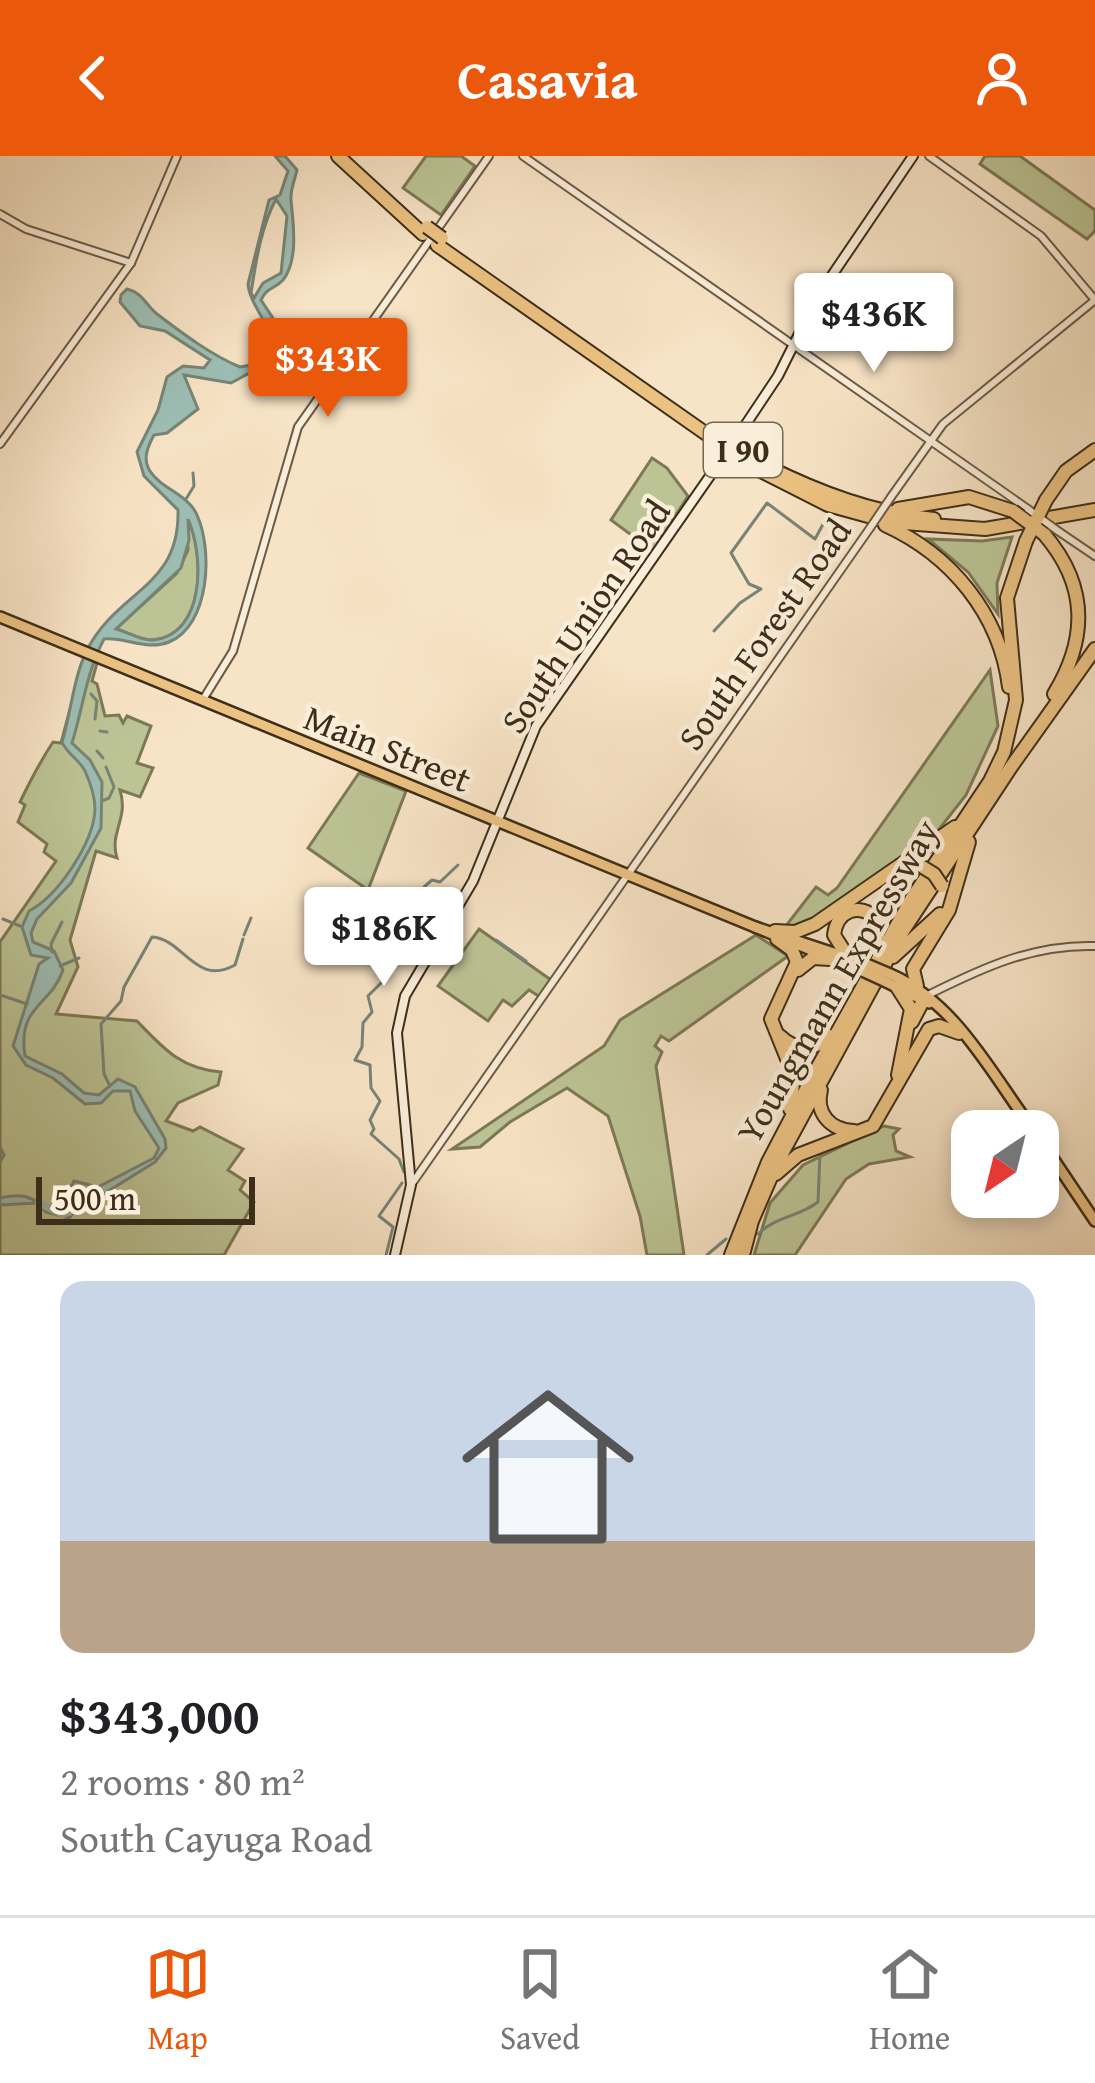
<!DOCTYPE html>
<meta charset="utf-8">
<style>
body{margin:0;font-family:"Gentium Book Plus",serif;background:#f2f2f2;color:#202124;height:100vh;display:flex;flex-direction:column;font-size:45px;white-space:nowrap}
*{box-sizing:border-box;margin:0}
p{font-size:39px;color:#757577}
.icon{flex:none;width:66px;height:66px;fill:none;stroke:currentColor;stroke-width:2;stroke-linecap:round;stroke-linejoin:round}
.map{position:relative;height:1099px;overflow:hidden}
.drawer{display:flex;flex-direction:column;background:#fff;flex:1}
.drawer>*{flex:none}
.needle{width:78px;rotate:215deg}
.tools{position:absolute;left:951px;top:954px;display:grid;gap:24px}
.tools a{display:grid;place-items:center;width:108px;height:108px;border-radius:24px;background:#fff;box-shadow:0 6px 18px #0003;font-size:60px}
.scale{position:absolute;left:36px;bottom:30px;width:219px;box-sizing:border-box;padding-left:12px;border:6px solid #3d2e19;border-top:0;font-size:33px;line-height:42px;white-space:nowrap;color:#3d2e19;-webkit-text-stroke:9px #faedd9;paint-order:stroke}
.price{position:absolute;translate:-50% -102px;padding:0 27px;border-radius:12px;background:#fff;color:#222;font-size:39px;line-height:78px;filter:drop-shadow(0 3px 6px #0008)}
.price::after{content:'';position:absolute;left:50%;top:72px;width:36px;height:27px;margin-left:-18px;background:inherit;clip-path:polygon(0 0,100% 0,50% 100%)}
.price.on{background:#ea580c;color:#fff}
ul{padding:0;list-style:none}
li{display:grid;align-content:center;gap:24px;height:636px;padding:0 60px}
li+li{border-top:3px solid #e0e0e0}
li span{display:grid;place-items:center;height:372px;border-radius:24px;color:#555}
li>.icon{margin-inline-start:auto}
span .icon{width:216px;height:216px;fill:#fffc;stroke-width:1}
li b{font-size:51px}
header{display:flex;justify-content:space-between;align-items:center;height:156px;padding:0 60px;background:#ea580c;color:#fff;font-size:54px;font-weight:700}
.tabs{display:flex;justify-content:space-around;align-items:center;height:168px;border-top:3px solid #e0e0e0;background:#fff;font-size:33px;color:#757577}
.tabs a{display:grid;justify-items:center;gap:6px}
.tabs .on{color:#ea580c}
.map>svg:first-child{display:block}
</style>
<header><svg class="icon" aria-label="back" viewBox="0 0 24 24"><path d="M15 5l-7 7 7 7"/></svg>Casavia<svg class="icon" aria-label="person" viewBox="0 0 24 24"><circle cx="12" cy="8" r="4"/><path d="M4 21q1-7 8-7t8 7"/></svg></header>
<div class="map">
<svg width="1095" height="1099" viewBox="0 0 1095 1099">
<rect width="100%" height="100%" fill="#f7e3c5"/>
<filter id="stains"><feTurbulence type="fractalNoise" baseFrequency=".00167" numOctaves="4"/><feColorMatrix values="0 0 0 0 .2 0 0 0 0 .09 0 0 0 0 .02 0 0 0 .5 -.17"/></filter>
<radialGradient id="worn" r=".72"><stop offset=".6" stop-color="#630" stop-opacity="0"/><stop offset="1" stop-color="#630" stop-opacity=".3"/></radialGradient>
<g fill="#bcc495" stroke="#7c7957" stroke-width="3">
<polygon points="426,0 461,0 475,10 441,59 403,32"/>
<polygon points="985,0 1020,0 1095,54 1095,75 1087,83 980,8"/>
<polygon points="652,302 667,312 688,340 653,395 611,364"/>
<path d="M187,362C205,397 206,479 153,484C141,485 128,476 116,473L177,417L188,394Z"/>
<polygon points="1012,381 997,427 998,458 968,416 928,383 982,385"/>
<path d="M84,501L97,507L92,525L97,528L105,560L119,559L123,567L127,560L151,570L137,607L153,612L140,641L120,634C129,663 109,676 117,702L96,695L70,784L78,811L56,858L137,865C164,893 181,913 221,916L218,929L178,947L166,965L193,975L200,971L243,993L228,1014L245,1025L240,1034L254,1046L224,1099H0V786L56,705L44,696L47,688L18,666L25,649L20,646C31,623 40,606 53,586L61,587Z"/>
<polygon points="990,514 998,570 966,639 933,681 803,770 785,771 816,731 828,739 837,732"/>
<polygon points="359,617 406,635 368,734 308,692"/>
<polygon points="479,773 551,824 540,841 529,834 512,850 503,844 488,865 438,830"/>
<polygon points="756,779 788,800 669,885 661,880 655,890 662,896 656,910 684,1099 647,1099 640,1060 608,960 567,932 510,966 480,991 452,993 604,890 620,864"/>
<polygon points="884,970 899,973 893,979 896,995 910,1001 869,1008 846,1023 795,1099 754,1099 770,1047 803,1009"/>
</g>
<path fill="#9dbeb4" stroke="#778476" stroke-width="3" fill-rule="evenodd" d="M275,0H285L297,14C295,23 290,34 291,44C293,66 299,104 283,124C275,133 267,131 261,144L275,165L281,192L266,208L231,227L184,219L198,253L167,277L154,279C148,290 142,303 150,315C161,333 188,338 197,359C213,394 210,469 169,486C147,495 126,481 104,483C86,517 83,552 72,587L90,604L102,626L101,672L71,727L37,763L31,777L33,786L54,795L63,814C51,850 17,849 25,900L62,918L84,937L99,939L118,923L135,931L165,983L166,992L155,1006L102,1039L76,1034V1054L69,1062L46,1056L37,1047L0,1049V1042C33,1035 32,1046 58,1058L71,1051L69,1035L74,1025L98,1031L154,1002L159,992L135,955L130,935H113L101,947L85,948L53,922L26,909L13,890L39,808L48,802L31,799L22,771L29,755C58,740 94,686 95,653C95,641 90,626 85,615C79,603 67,598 62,586C71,557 73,524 86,496C117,433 180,433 178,354L144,320L137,296L158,254L167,221L183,210L204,212L210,204L165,175L140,170L120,146L121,139L127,133C143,137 145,148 157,158C182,177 211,199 240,211C308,201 250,160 248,128L269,44L280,39L288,15ZM276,43L287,60L281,117L263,127L254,142L251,137C256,105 261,71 276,43ZM188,363C204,398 206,479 153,484C141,485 128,476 116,473L181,412L189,384Z"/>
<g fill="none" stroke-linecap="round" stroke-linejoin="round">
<g stroke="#778476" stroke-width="3">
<polyline points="186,343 194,330 193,317"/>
<polyline points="714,475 740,447 761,433 749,428 731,397 767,347 815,383 827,361"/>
<polyline points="91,538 97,545 95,563"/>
<polyline points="100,575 107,576"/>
<polyline points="97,595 103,602"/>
<polyline points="102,645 109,642 114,631 106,611"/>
<polyline points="424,731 432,724 440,726 458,709"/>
<polyline points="3,763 20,770"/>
<polyline points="244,779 251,762"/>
<polyline points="496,784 526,805"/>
<polyline points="52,796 51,788 62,766"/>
<polyline points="60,810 79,802"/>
<polyline points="0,839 27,848"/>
<path d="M109,928L104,918L101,868L121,845L124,831L152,781C184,783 195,831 235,809L243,783"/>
<polyline points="0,991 4,999 0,1006"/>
<polyline points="404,1016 399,1003 371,978 374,973 370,964 380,945 371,932 370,909 355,904 362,891 363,867 372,856 368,840 390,818 408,773"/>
<path d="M758,1078C776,1060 799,1061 818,1046L820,997"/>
<polyline points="386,1099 393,1071 379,1060 402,1027"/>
<polyline points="707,1099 726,1083"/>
</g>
<polyline stroke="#9dbeb4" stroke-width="8" points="39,1047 62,1058 69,1056"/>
<defs>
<g id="tertiary">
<polyline points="523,0 1028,353"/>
<polyline points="929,0 1041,80 1095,144"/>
<polyline points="0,58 26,73 131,107"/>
<polyline points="0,288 131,107 177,0"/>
<polyline points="891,341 943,268 1095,144"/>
<polyline points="1058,375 1095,400"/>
<polyline points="202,545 233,495 298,271 489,0"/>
<path d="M928,839C982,812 1033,788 1095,790"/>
<polyline points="411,1029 870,372"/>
</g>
<g id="secondary">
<polyline points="742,274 778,220 818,140 913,0"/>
<polyline points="395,1099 411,1029 397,877 405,840 473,725 536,570 719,307"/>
</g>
<g id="primary">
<polyline points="0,461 860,814"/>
<polyline points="755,771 864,807"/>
<path d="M890,818C957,847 992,919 1034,975"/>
<polyline points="886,826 929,847"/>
<polyline points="1038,980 1095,1065"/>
</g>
<g id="motorway">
<polyline points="338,0 423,78"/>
<polyline points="437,89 755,312 828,349 890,366 985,373 1095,354"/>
<path d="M766,310C820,337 874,357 934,363"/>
<polyline points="1046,344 1066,315 1095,294"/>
<polyline points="898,353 969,341 1013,355"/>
<path d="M885,369C951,399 1000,458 1009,531"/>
<path d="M1044,378C1088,429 1088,482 1054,538"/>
<polyline points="775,775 795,776 815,768 955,671"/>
<polyline points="777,783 792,794 797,806 771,863 794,920 790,953"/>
<path d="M848,801L834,779C837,754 859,746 877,763L879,791"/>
<polyline points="893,801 940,758"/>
<polyline points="798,814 813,802 830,803"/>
<polyline points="917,830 913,813 949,754 969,686"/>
<polyline points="897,831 911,853 898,919"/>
<polyline points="912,866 924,843"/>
<path d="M780,880C795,895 814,895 830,880"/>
<path d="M821,934C815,957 830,974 854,975"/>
<polyline points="776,1018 798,999 873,970 929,873 939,870 959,877"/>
<polyline points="731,1099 768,1006 815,916 912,742 990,625 1004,596 1016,544 1007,442 1026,385"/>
<polyline points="743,1099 752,1065 777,1007 903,775 1011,611 1095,493"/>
</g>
</defs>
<use href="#tertiary" stroke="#6c5b44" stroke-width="10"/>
<use href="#secondary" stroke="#3d2e19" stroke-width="12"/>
<use href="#primary" stroke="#3d2e19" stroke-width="14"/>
<use href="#motorway" stroke="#3d2e19" stroke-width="16"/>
<use href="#tertiary" stroke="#faedd9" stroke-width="6"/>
<use href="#secondary" stroke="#faedd9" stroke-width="8"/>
<use href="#primary" stroke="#ecc282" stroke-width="9"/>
<use href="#motorway" stroke="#ecc282" stroke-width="12"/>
<defs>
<g id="tertiary-bridge">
<polyline points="1028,353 1058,375"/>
<polyline points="870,372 891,341"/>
</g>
<polyline id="secondary-bridge" points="719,307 742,274"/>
<g id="primary-bridge">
<polyline points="864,807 890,818"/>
<polyline points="860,814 886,826"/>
</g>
<g id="motorway-bridge">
<polyline points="427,71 442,82"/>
<polyline points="1013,355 1044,378"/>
<polyline points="1026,385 1046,344"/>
<polyline points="921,710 934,718 942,730"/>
</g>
</defs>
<use href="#tertiary-bridge" stroke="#6c5b44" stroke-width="10" stroke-linecap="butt"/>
<use href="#secondary-bridge" stroke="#3d2e19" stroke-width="12" stroke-linecap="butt"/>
<use href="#primary-bridge" stroke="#3d2e19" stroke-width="14" stroke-linecap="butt"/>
<use href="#motorway-bridge" stroke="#3d2e19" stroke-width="16" stroke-linecap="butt"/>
<use href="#tertiary-bridge" stroke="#faedd9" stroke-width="6"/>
<use href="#secondary-bridge" stroke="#faedd9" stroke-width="8"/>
<use href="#primary-bridge" stroke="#ecc282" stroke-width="9"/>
<use href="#motorway-bridge" stroke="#ecc282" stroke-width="12"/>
</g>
<g text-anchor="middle" stroke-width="9" stroke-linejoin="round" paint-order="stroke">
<rect fill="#faedd9" stroke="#766753" stroke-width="3" x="704" y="267" width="78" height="54" rx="9"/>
<g font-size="33" font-weight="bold" fill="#3d2e19">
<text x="743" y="306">I 90</text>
</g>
<g font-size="36" fill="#3d2e19" stroke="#faedd9">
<text transform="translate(585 460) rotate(-56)" y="13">South Union Road</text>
<text transform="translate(764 478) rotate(-55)" y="13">South Forest Road</text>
<text transform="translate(388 592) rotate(22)" y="13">Main Street</text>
<text transform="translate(837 825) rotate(-60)" y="13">Youngmann Expressway</text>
</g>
</g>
<rect width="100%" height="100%" filter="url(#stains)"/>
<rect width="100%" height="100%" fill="url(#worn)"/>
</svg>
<div class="tools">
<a><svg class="needle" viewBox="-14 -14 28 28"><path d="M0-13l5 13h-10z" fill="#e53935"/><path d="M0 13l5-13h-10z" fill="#757577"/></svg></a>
</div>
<div class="scale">500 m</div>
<b class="price" style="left:874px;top:219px">$436K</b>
<b class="price on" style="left:328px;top:264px">$343K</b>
<b class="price" style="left:384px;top:833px">$186K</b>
</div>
<section class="drawer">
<ul>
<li><span style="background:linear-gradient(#c9d6e8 70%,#b9a48a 0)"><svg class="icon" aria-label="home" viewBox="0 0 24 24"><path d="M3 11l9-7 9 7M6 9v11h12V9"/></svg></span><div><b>$343,000</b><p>2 rooms · 80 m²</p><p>South Cayuga Road</p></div></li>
</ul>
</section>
<nav class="tabs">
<a class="on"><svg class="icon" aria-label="map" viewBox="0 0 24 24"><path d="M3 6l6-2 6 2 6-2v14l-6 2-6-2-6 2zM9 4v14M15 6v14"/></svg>Map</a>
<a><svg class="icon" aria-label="saved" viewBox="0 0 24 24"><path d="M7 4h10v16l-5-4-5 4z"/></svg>Saved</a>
<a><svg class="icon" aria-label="home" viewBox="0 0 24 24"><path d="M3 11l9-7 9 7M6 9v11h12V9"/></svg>Home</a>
</nav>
